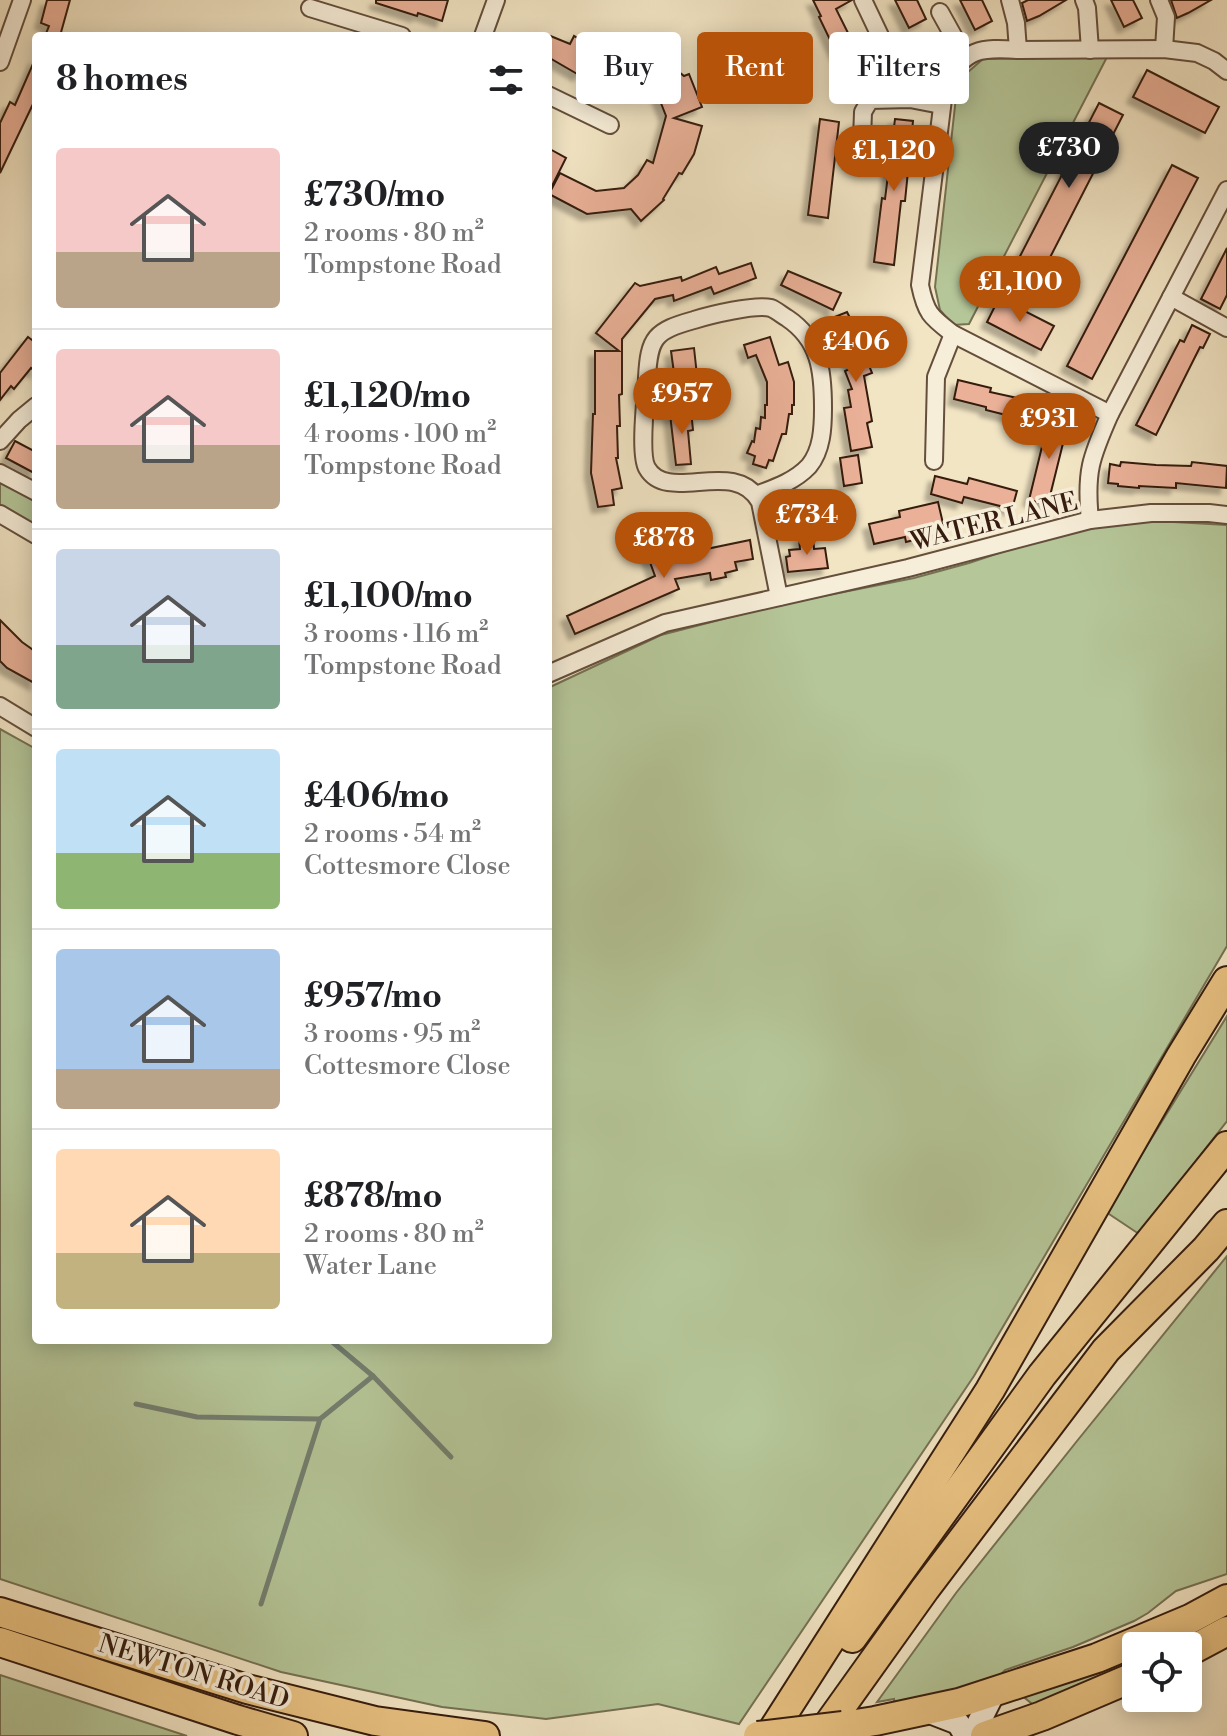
<!DOCTYPE html>
<meta charset="utf-8">
<style>
body{margin:0;font-family:"Libre Bodoni",serif;background:#f6f6f6;color:#202124;height:100vh;display:flex;flex-direction:column;font-size:30px;white-space:nowrap}
*{box-sizing:border-box;margin:0}
p{font-size:26px;color:#757577}
.icon{flex:none;width:44px;height:44px;fill:none;stroke:currentColor;stroke-width:2;stroke-linecap:round;stroke-linejoin:round}
.map{position:relative;flex:1;overflow:hidden}
.side{position:absolute;left:32px;top:32px;width:520px;height:1312px;display:flex;flex-direction:column;background:#fff;border-radius:8px;box-shadow:0 4px 20px #0003}
.side>*{flex:none}
.guide{position:absolute;left:576px;top:32px;width:530px;height:72px;display:flex;gap:16px}
.controls{position:absolute;left:1122px;top:1632px;display:grid;gap:16px}
.controls a{display:grid;place-items:center;width:80px;height:80px;border-radius:8px;background:#fff;box-shadow:0 4px 20px #0003;font-size:40px}
.price{position:absolute;translate:-50% -68px;padding:0 18px;border-radius:28px;background:#b45309;color:#fff;font-size:26px;line-height:52px;filter:drop-shadow(0 2px 4px #0008)}
.price::after{content:'';position:absolute;left:50%;top:48px;width:24px;height:18px;margin-left:-12px;background:inherit;clip-path:polygon(0 0,100% 0,50% 100%)}
.price.active{background:#222;color:#fff}
ul{padding:0;list-style:none}
li{display:flex;align-items:center;gap:24px;height:200px;padding:0 24px}
li+li{border-top:2px solid #e0e0e0}
li span{display:grid;place-items:center;flex:none;width:224px;height:160px;border-radius:8px;color:#555}
li>.icon{margin-inline-start:auto}
span .icon{width:96px;height:96px;fill:#fffc;stroke-width:1}
li b{font-size:34px}
h2{display:flex;justify-content:space-between;align-items:center;height:96px;padding:0 24px;font-size:34px}
.pill{padding:0 28px;border-radius:8px;background:#fff;box-shadow:0 4px 20px #0003;font-size:28px;line-height:72px}
.pill.active{background:#b45309;color:#fff}
.map>svg:first-child{display:block}
</style>
<div class="map">
<svg width="1227" height="1736" viewBox="0 0 1227 1736">
<defs>
<filter id="shadow"><feDropShadow dx="-6" dy="6" stdDeviation="2" flood-color="#0004"/></filter>
</defs>
<rect width="100%" height="100%" fill="#f2e5c4"/>
<filter id="stains"><feTurbulence type="fractalNoise" baseFrequency=".0025" numOctaves="4"/><feColorMatrix values="0 0 0 0 .2 0 0 0 0 .09 0 0 0 0 .02 0 0 0 .5 -.17"/></filter>
<radialGradient id="worn" r=".72"><stop offset=".6" stop-color="#630" stop-opacity="0"/><stop offset="1" stop-color="#630" stop-opacity=".3"/></radialGradient>
<g fill="#b5c698" stroke="#757153" stroke-width="2">
<polygon points="1107,57 969,324 953,325 940,310 935,287 957,88 961,78 983,59"/>
<polygon points="0,484 4,484 36,502 36,528 0,508"/>
<polygon points="1115,522 1174,522 1227,525 1227,946 974,1376 739,1724 658,1704 546,1719 442,1707 281,1672 0,1579 0,729 36,749 36,1340 548,1340 548,688 661,635 778,605 914,578 969,563 1047,537"/>
<polygon points="1227,1016 1227,1121 1139,1234 1106,1212"/>
<polygon points="1227,1256 1227,1574 1176,1591 1148,1613 1134,1621 1073,1647 1005,1670 1001,1674 1002,1679 895,1706 894,1699 877,1702 956,1593 1077,1441"/>
<polygon points="1136,1650 1136,1670 1036,1707 1020,1694"/>
<polygon points="0,1675 187,1736 0,1736"/>
</g>
<g fill="none" stroke-linecap="round" stroke-linejoin="round">
<g stroke="#737e6f" stroke-width="5">
<polyline points="330,1340 373,1376 451,1457"/>
<polyline points="136,1404 197,1417 320,1419"/>
<polyline points="261,1604 320,1419 373,1376"/>
</g>
</g>
<g fill="#eab198" stroke="#351c0e" stroke-width="2" filter="url(#shadow)">
<polygon points="47,0 70,0 60,36 45,36 49,26 41,23"/>
<polygon points="376,0 448,0 442,21 418,13 417,16 376,3"/>
<polygon points="813,0 852,0 836,9 865,67 847,75 819,17 821,16"/>
<polygon points="895,0 917,0 926,19 909,28"/>
<polygon points="960,0 982,0 992,21 975,30"/>
<polygon points="1028,0 1066,0 1039,16 1027,21 1022,3"/>
<polygon points="1111,0 1133,0 1142,18 1124,27"/>
<polygon points="1171,0 1211,0 1188,13 1177,18"/>
<polygon points="548,35 570,44 574,36 598,50 600,46 627,62 613,87 583,69 579,75 548,57"/>
<polygon points="634,35 684,76 689,74 702,107 674,118 702,126 694,154 682,174 679,173 663,199 664,200 641,221 631,209 587,214 549,194 560,173 596,191 624,188 638,175 647,160 653,163 666,116 646,65 635,80 625,71 641,52"/>
<polygon points="922,38 930,54 907,66 899,49"/>
<polygon points="36,57 36,106 33,104 0,173 0,123 10,102 15,105"/>
<polygon points="1147,70 1219,107 1205,133 1133,97"/>
<polygon points="1099,103 1123,115 1040,277 1016,264"/>
<polygon points="820,119 839,122 828,218 808,215"/>
<polygon points="895,119 913,121 905,201 901,201 894,265 874,262 882,198 885,199"/>
<polygon points="548,148 566,158 548,194"/>
<polygon points="1172,165 1198,178 1092,379 1067,366"/>
<polygon points="1227,248 1227,295 1220,309 1201,299"/>
<polygon points="751,263 756,278 714,294 711,287 674,301 673,295 655,299 622,339 622,394 619,395 620,426 617,426 618,458 616,458 622,488 612,490 614,505 598,507 591,473 593,414 595,414 595,351 619,351 596,333 635,283 640,286 681,277 682,281 716,267 719,274"/>
<polygon points="788,271 841,293 833,310 781,285"/>
<polygon points="999,298 1054,326 1041,350 987,322"/>
<polygon points="847,312 862,342 860,343 872,373 864,376 872,421 867,423 872,447 851,451 844,408 851,407 848,390 852,389 845,371 852,368 832,318"/>
<polygon points="1192,325 1210,334 1203,348 1200,347 1156,435 1136,425 1180,340 1184,342"/>
<polygon points="28,337 36,343 36,372 31,368 14,389 11,386 0,400 0,373"/>
<polygon points="770,337 779,365 788,362 794,382 794,405 792,405 792,414 789,414 786,434 782,434 773,461 769,460 766,468 753,464 755,456 747,453 752,441 754,442 756,428 760,429 761,417 765,418 765,405 767,405 767,382 756,355 748,358 744,345"/>
<polygon points="694,348 700,403 681,405 679,388 676,388 671,351"/>
<polygon points="958,380 991,388 990,392 1022,399 1021,403 1038,407 1034,426 1017,422 1018,418 986,410 986,407 954,399"/>
<polygon points="691,411 693,430 688,431 691,464 676,465 670,414"/>
<polygon points="1049,418 1068,423 1048,504 1029,500"/>
<polygon points="15,441 36,452 36,474 6,458"/>
<polygon points="858,455 862,483 844,486 840,458"/>
<polygon points="1121,462 1156,465 1191,466 1192,462 1227,466 1226,488 1176,483 1176,488 1139,486 1139,488 1118,486 1118,484 1108,483 1110,464 1120,466"/>
<polygon points="935,476 967,484 969,478 1017,491 1012,509 964,497 962,503 931,494"/>
<polygon points="938,502 945,532 906,542 905,537 874,544 869,524 900,517 899,511"/>
<polygon points="813,536 814,549 825,548 828,568 788,572 786,557 790,556 789,550 800,549 799,538"/>
<polygon points="750,540 753,559 735,562 737,570 725,573 726,577 711,580 710,573 675,579 679,589 575,634 567,616 655,576 647,554 676,543 682,554"/>
<polygon points="0,620 22,642 36,652 36,684 7,668 0,661"/>
</g>
<g fill="none" stroke-linecap="round" stroke-linejoin="round">
<defs>
<g id="street">
<polyline points="863,0 910,99"/>
<polyline points="1010,0 1016,23 1018,50"/>
<polyline points="1084,0 1087,8 1090,50"/>
<polyline points="1159,0 1166,17 1164,49"/>
<polyline points="310,8 402,36"/>
<polyline points="940,12 965,57"/>
<polyline points="483,36 496,0"/>
<polyline points="0,62 22,0"/>
<polyline points="548,95 610,125"/>
<polyline points="861,167 863,112 870,100 910,99 941,105"/>
<polyline points="1171,297 1227,328"/>
<path d="M1110,414L953,334C931,317 926,314 920,285L945,83C966,49 980,47 1018,50L1164,49L1197,53L1214,61L1227,71"/>
<polyline points="0,441 19,420 36,406"/>
<polyline points="934,461 936,377 953,334"/>
<polyline points="0,473 36,492"/>
<path d="M756,495C775,488 795,481 809,466C822,450 823,428 823,408C823,371 820,340 787,318C782,315 776,310 771,308C755,304 710,315 694,320C655,331 649,337 647,378C646,396 639,454 647,468C668,505 735,456 760,502L779,597"/>
<polyline points="0,514 36,535"/>
<path d="M1090,520C1085,472 1091,457 1110,414L1227,190"/>
<polyline points="548,674 665,623 908,568 1090,520 1151,513 1209,513 1227,515"/>
<polyline points="0,706 36,728"/>
</g>
<g id="secondary">
<polyline points="927,1711 958,1723 966,1736"/>
<polyline points="972,1736 994,1692"/>
</g>
<g id="highway">
<polyline points="0,1612 247,1689 375,1721 485,1736"/>
<polyline points="852,1638 1042,1375 1227,1146"/>
<polyline points="0,1642 238,1720 293,1736"/>
<polyline points="1188,1652 1227,1631"/>
<polyline points="843,1726 875,1721 959,1703 1097,1658 1190,1619 1227,1599"/>
<polyline points="769,1736 990,1390 1181,1056 1227,981"/>
<polyline points="820,1736 925,1589 1106,1350 1206,1249 1227,1224"/>
<polyline points="985,1736 1042,1716 1136,1676"/>
</g>
</defs>
<use href="#street" stroke="#644e3c" stroke-width="20"/>
<use href="#secondary" stroke="#351c0e" stroke-width="26"/>
<use href="#highway" stroke="#351c0e" stroke-width="32"/>
<use href="#street" stroke="#f7eed9" stroke-width="16"/>
<use href="#secondary" stroke="#f7eed9" stroke-width="22"/>
<use href="#highway" stroke="#e9c282" stroke-width="28"/>
<defs>
<polyline id="highway-bridge" points="758,1736 843,1726"/>
</defs>
<use href="#highway-bridge" stroke="#351c0e" stroke-width="32" stroke-linecap="butt"/>
<use href="#highway-bridge" stroke="#e9c282" stroke-width="28"/>
</g>
<g text-anchor="middle" stroke-width="7" stroke-linejoin="round" paint-order="stroke">
<g font-size="26" fill="#351c0e" stroke="#f7eed9">
<text transform="translate(994 521) rotate(-14)" y="9">WATER LANE</text>
<text transform="translate(194 1671) rotate(17)" y="9">NEWTON ROAD</text>
</g>
</g>
<rect width="100%" height="100%" filter="url(#stains)"/>
<rect width="100%" height="100%" fill="url(#worn)"/>
</svg>
<div class="controls">
<a><svg class="icon" aria-label="locate" viewBox="0 0 24 24"><circle cx="12" cy="12" r="6"/><path d="M12 2v4M12 18v4M2 12h4M18 12h4"/></svg></a>
</div>
<b class="price active" style="left:1069px;top:190px">£730</b>
<b class="price" style="left:894px;top:193px">£1,120</b>
<b class="price" style="left:1020px;top:324px">£1,100</b>
<b class="price" style="left:856px;top:384px">£406</b>
<b class="price" style="left:682px;top:436px">£957</b>
<b class="price" style="left:1049px;top:461px">£931</b>
<b class="price" style="left:807px;top:557px">£734</b>
<b class="price" style="left:664px;top:580px">£878</b>
<div class="guide">
<a class="pill">Buy</a>
<a class="pill active">Rent</a>
<a class="pill">Filters</a>
</div>
<section class="side">
<h2>8 homes<svg class="icon" aria-label="filters" viewBox="0 0 24 24"><path d="M4 7h16M4 17h16"/><circle cx="9" cy="7" r="2"/><circle cx="15" cy="17" r="2"/></svg></h2>
<ul>
<li><span style="background:linear-gradient(#f6c9c9 65%,#b9a48a 0)"><svg class="icon" aria-label="home" viewBox="0 0 24 24"><path d="M3 11l9-7 9 7M6 9v11h12V9"/></svg></span><div><b>£730/mo</b><p>2 rooms · 80 m²</p><p>Tompstone Road</p></div></li>
<li><span style="background:linear-gradient(#f6c9c9 60%,#b9a48a 0)"><svg class="icon" aria-label="home" viewBox="0 0 24 24"><path d="M3 11l9-7 9 7M6 9v11h12V9"/></svg></span><div><b>£1,120/mo</b><p>4 rooms · 100 m²</p><p>Tompstone Road</p></div></li>
<li><span style="background:linear-gradient(#c9d6e8 60%,#7fa58c 0)"><svg class="icon" aria-label="home" viewBox="0 0 24 24"><path d="M3 11l9-7 9 7M6 9v11h12V9"/></svg></span><div><b>£1,100/mo</b><p>3 rooms · 116 m²</p><p>Tompstone Road</p></div></li>
<li><span style="background:linear-gradient(#bfe0f5 65%,#8fb573 0)"><svg class="icon" aria-label="home" viewBox="0 0 24 24"><path d="M3 11l9-7 9 7M6 9v11h12V9"/></svg></span><div><b>£406/mo</b><p>2 rooms · 54 m²</p><p>Cottesmore Close</p></div></li>
<li><span style="background:linear-gradient(#a9c7e8 75%,#b9a48a 0)"><svg class="icon" aria-label="home" viewBox="0 0 24 24"><path d="M3 11l9-7 9 7M6 9v11h12V9"/></svg></span><div><b>£957/mo</b><p>3 rooms · 95 m²</p><p>Cottesmore Close</p></div></li>
<li><span style="background:linear-gradient(#ffd9b3 65%,#c2b280 0)"><svg class="icon" aria-label="home" viewBox="0 0 24 24"><path d="M3 11l9-7 9 7M6 9v11h12V9"/></svg></span><div><b>£878/mo</b><p>2 rooms · 80 m²</p><p>Water Lane</p></div></li>
</ul>
</section>
</div>
